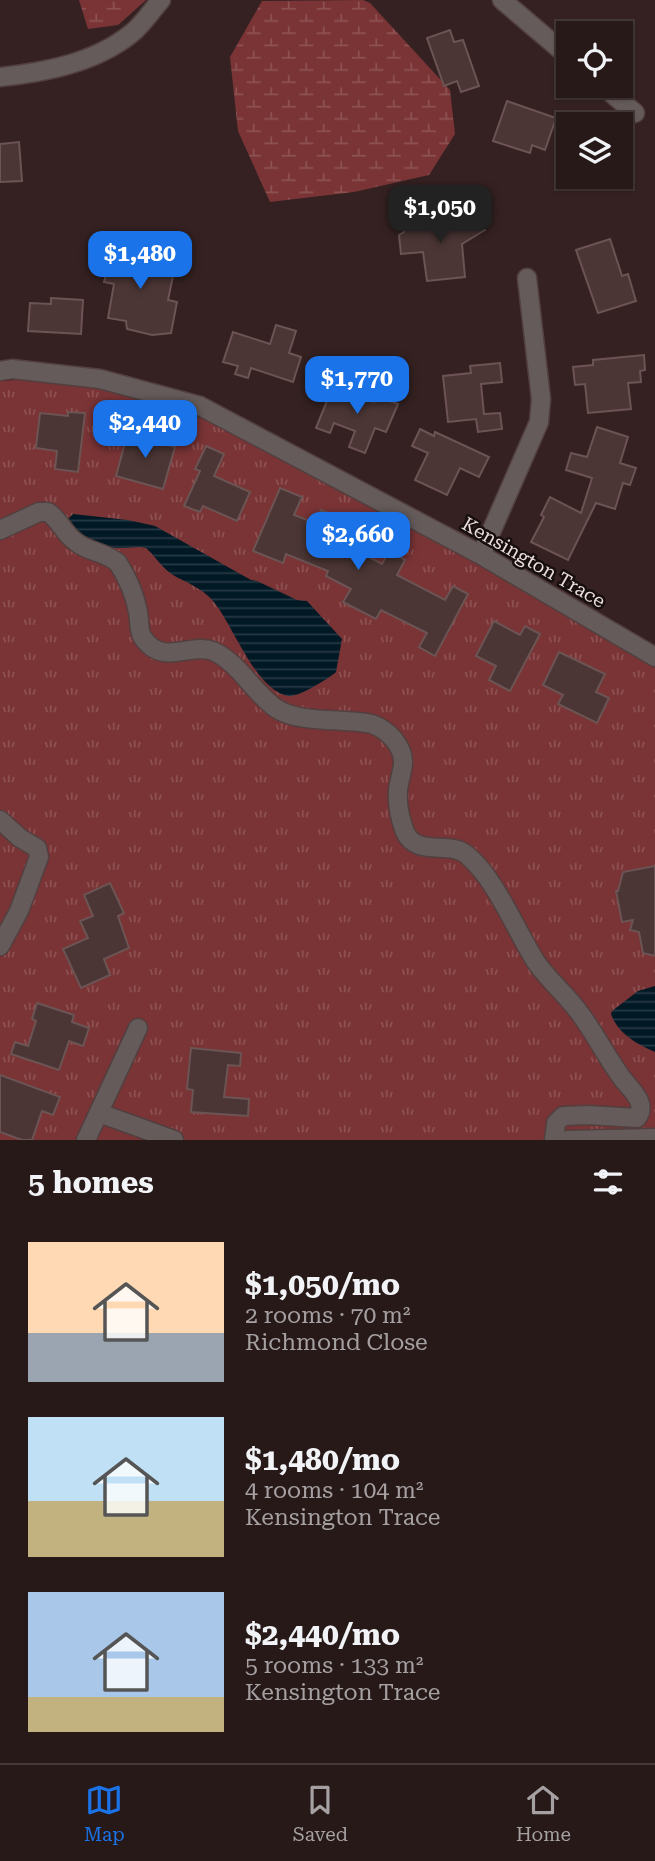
<!DOCTYPE html>
<meta charset="utf-8">
<style>
body{margin:0;font-family:"Roboto Serif",serif;background:#302222;color:#f1f3f6;height:100vh;display:flex;flex-direction:column;font-size:26px;white-space:nowrap}
*{box-sizing:border-box;margin:0}
p{font-size:23px;color:#a5a0a2}
.icon{flex:none;width:38px;height:38px;fill:none;stroke:currentColor;stroke-width:2;stroke-linecap:round;stroke-linejoin:round}
.map{position:relative;height:1140px;overflow:hidden}
.panel{display:flex;flex-direction:column;background:#281919;flex:1}
.panel>*{flex:none}
.buttons{position:absolute;left:556px;top:21px;display:grid;gap:14px}
.buttons a{display:grid;place-items:center;width:77px;height:77px;border-radius:0px;background:#281919;box-shadow:0 2px 5px #0004,0 0 0 2px #443838;font-size:35px}
.price{position:absolute;translate:-50% -60px;padding:0 16px;border-radius:14px;background:#1a73e8;color:#fff;font-size:23px;line-height:46px;filter:drop-shadow(0 2px 4px #0008)}
.price::after{content:'';position:absolute;left:50%;top:42px;width:21px;height:16px;margin-left:-10px;background:inherit;clip-path:polygon(0 0,100% 0,50% 100%)}
.price.selected{background:#222;color:#fff}
ul{padding:0;list-style:none}
li{display:flex;align-items:center;gap:21px;height:175px;padding:0 28px}
li span{display:grid;place-items:center;flex:none;width:196px;height:140px;border-radius:0px;color:#555}
li>.icon{margin-inline-start:auto}
span .icon{width:84px;height:84px;fill:#fffc;stroke-width:1}
li b{font-size:30px}
h2{display:flex;justify-content:space-between;align-items:center;height:84px;padding:0 28px;font-size:30px}
.tab-bar{display:flex;justify-content:space-around;align-items:center;height:98px;border-top:2px solid #443838;background:#281919;font-size:19px;color:#a5a0a2}
.tab-bar a{display:grid;justify-items:center;gap:4px}
.tab-bar .selected{color:#1a73e8}
.map>svg:first-child{display:block}
</style>
<div class="map">
<svg width="655" height="1140" viewBox="0 0 655 1140">
<defs>
<pattern id="grass-tufts" width="24" height="20" patternUnits="userSpaceOnUse" patternTransform="scale(1.75)"><rect width="24" height="20" fill="#7a3436"/><path d="M3 7l-1-3M5 7V3M7 7l1-3M15 17l-1-3M17 17v-4M19 17l1-3" fill="none" stroke="#8d5152"/></pattern>
<pattern id="wetland-marsh" width="20" height="14" patternUnits="userSpaceOnUse" patternTransform="scale(1.75)"><rect width="20" height="14" fill="#7a3436"/><path d="M1 5h8M5 5V1M11 12h8M15 12V8" fill="none" stroke="#8d5152"/></pattern>
<pattern id="water-rules" width="6" height="5" patternUnits="userSpaceOnUse" patternTransform="scale(1.75)"><rect width="6" height="5" fill="#011825"/><path d="M0 2.5h6" fill="none" stroke="#263944"/></pattern>
</defs>
<rect width="100%" height="100%" fill="#352121"/>
<polygon fill="url(#grass-tufts)" points="17,380 97,387 207,420 655,657 655,1140 0,1140 0,381"/>
<g fill="url(#wetland-marsh)">
<polygon points="79,0 146,0 118,25 88,29"/>
<polygon points="363,0 370,3 450,90 455,134 429,175 354,192 270,202 238,131 230,57 262,1"/>
</g>
<g fill="url(#water-rules)">
<path d="M73,514L128,520L155,526L251,580L257,581L297,600L307,601L342,639L336,672C328,679 299,697 289,696C256,692 233,624 213,601C202,588 187,583 173,575C162,568 156,557 146,548C139,546 132,548 124,548C102,549 79,540 68,519Z"/>
<path d="M655,986V1052C637,1044 618,1034 611,1014L612,1011L638,991Z"/>
</g>
<g fill="#4b3635" stroke="#6b5453" stroke-width="2">
<polygon points="450,30 454,42 463,40 479,86 461,92 457,81 444,86 427,38"/>
<polygon points="507,101 556,118 545,150 532,145 530,153 493,141"/>
<polygon points="19,142 22,181 0,182 0,144"/>
<polygon points="475,214 485,230 462,244 465,277 427,281 423,252 401,254 399,235 404,232 403,224 452,219 456,225"/>
<polygon points="610,239 622,276 628,274 636,301 598,313 576,250"/>
<polygon points="150,242 153,273 173,276 168,300 177,302 171,333 152,335 127,329 126,321 108,318 114,284 104,282 114,246"/>
<polygon points="51,298 83,300 81,334 28,331 30,303 51,304"/>
<polygon points="276,325 296,331 289,353 301,357 293,382 251,368 248,378 235,374 238,366 223,362 233,332 270,344"/>
<polygon points="644,355 645,370 640,371 641,382 628,383 631,409 588,413 585,384 575,385 573,367 593,365 593,360"/>
<polygon points="500,363 502,382 481,384 484,414 500,413 502,429 478,432 476,419 448,422 443,376 471,373 470,366"/>
<polygon points="333,386 374,402 376,396 398,404 386,432 375,428 365,453 349,447 355,431 334,423 330,433 316,428"/>
<polygon points="68,412 85,413 78,472 55,469 57,451 36,448 40,413 68,416"/>
<polygon points="597,427 628,437 620,463 636,468 630,485 623,483 615,509 596,503 568,560 531,542 544,517 541,515 550,497 581,513 592,478 566,470 571,453 587,457"/>
<polygon points="129,428 149,433 147,439 175,447 163,489 116,476"/>
<polygon points="420,429 434,436 435,432 489,457 479,477 460,468 447,495 415,480 428,453 412,446"/>
<polygon points="206,446 224,454 214,476 250,492 237,521 203,506 200,512 184,506 200,471 195,469"/>
<polygon points="280,488 302,497 294,515 315,523 321,510 336,516 328,535 382,564 389,551 405,560 397,575 445,600 453,586 468,594 435,656 419,647 427,633 381,610 376,619 343,602 351,589 326,576 328,571 286,554 283,563 253,551"/>
<polygon points="494,621 520,635 525,626 540,634 510,691 489,680 496,666 476,656"/>
<polygon points="559,652 605,674 596,692 609,698 597,723 558,704 563,695 543,685"/>
<polygon points="655,866 655,956 643,953 639,932 630,930 633,920 622,922 616,891 618,891 623,872"/>
<polygon points="110,883 124,913 118,916 129,948 104,959 110,975 81,988 63,949 88,938 80,921 93,916 84,895"/>
<polygon points="37,1003 74,1015 72,1022 89,1028 83,1046 69,1041 59,1070 11,1054 15,1042 28,1046 36,1021 32,1019"/>
<polygon points="191,1048 241,1053 240,1066 228,1065 224,1097 249,1099 248,1116 191,1112 193,1090 187,1089"/>
<polygon points="0,1075 60,1097 53,1115 42,1111 32,1140 22,1140 0,1132"/>
</g>
<g fill="none" stroke-linecap="round" stroke-linejoin="round">
<defs>
<g id="minor">
<polyline points="502,0 569,57"/>
<path d="M0,77C46,72 95,63 132,33C143,24 152,10 161,0"/>
<polyline points="603,86 635,113"/>
<polyline points="0,371 12,369 100,379 200,406 481,555 655,657"/>
<path d="M0,530L39,512H48C60,520 64,534 76,542C88,552 106,552 118,563C127,577 135,595 138,612C140,621 138,631 143,638C163,667 191,642 213,651C240,663 253,693 277,709C301,724 345,718 372,724C388,730 404,746 403,764C402,773 399,781 398,790C397,804 400,819 405,832C417,858 450,840 467,855C496,879 516,931 536,962C549,981 568,996 581,1015C596,1035 607,1058 622,1078C631,1090 648,1103 637,1118L588,1115L563,1116L556,1123L554,1140"/>
<polyline points="481,555 539,422 541,399 527,278"/>
<polyline points="0,820 20,838 37,848 39,857 19,911 0,946"/>
<polyline points="99,1113 174,1140"/>
<polyline points="86,1140 138,1028"/>
<polyline points="567,1140 655,1138"/>
</g>
</defs>
<use href="#minor" stroke="#523f3f" stroke-width="21"/>
<use href="#minor" stroke="#655b5a" stroke-width="18"/>
</g>
<g text-anchor="middle" stroke-width="5" stroke-linejoin="round" paint-order="stroke">
<g font-size="19" fill="#ebdddc" stroke="#170e0e">
<text transform="translate(534 562) rotate(30)" y="7">Kensington Trace</text>
</g>
</g>
</svg>
<div class="buttons">
<a><svg class="icon" aria-label="locate" viewBox="0 0 24 24"><circle cx="12" cy="12" r="6"/><path d="M12 2v4M12 18v4M2 12h4M18 12h4"/></svg></a>
<a><svg class="icon" aria-label="layers" viewBox="0 0 24 24"><path d="M12 4l9 5-9 5-9-5zM3 14l9 5 9-5"/></svg></a>
</div>
<b class="price selected" style="left:440px;top:245px">$1,050</b>
<b class="price" style="left:140px;top:291px">$1,480</b>
<b class="price" style="left:357px;top:416px">$1,770</b>
<b class="price" style="left:145px;top:460px">$2,440</b>
<b class="price" style="left:358px;top:572px">$2,660</b>
</div>
<section class="panel">
<h2>5 homes<svg class="icon" aria-label="filters" viewBox="0 0 24 24"><path d="M4 7h16M4 17h16"/><circle cx="9" cy="7" r="2"/><circle cx="15" cy="17" r="2"/></svg></h2>
<ul>
<li><span style="background:linear-gradient(#ffd9b3 65%,#9aa5b1 0)"><svg class="icon" aria-label="home" viewBox="0 0 24 24"><path d="M3 11l9-7 9 7M6 9v11h12V9"/></svg></span><div><b>$1,050/mo</b><p>2 rooms · 70 m²</p><p>Richmond Close</p></div></li>
<li><span style="background:linear-gradient(#bfe0f5 60%,#c2b280 0)"><svg class="icon" aria-label="home" viewBox="0 0 24 24"><path d="M3 11l9-7 9 7M6 9v11h12V9"/></svg></span><div><b>$1,480/mo</b><p>4 rooms · 104 m²</p><p>Kensington Trace</p></div></li>
<li><span style="background:linear-gradient(#a9c7e8 75%,#c2b280 0)"><svg class="icon" aria-label="home" viewBox="0 0 24 24"><path d="M3 11l9-7 9 7M6 9v11h12V9"/></svg></span><div><b>$2,440/mo</b><p>5 rooms · 133 m²</p><p>Kensington Trace</p></div></li>
</ul>
</section>
<nav class="tab-bar">
<a class="selected"><svg class="icon" aria-label="map" viewBox="0 0 24 24"><path d="M3 6l6-2 6 2 6-2v14l-6 2-6-2-6 2zM9 4v14M15 6v14"/></svg>Map</a>
<a><svg class="icon" aria-label="saved" viewBox="0 0 24 24"><path d="M7 4h10v16l-5-4-5 4z"/></svg>Saved</a>
<a><svg class="icon" aria-label="home" viewBox="0 0 24 24"><path d="M3 11l9-7 9 7M6 9v11h12V9"/></svg>Home</a>
</nav>
